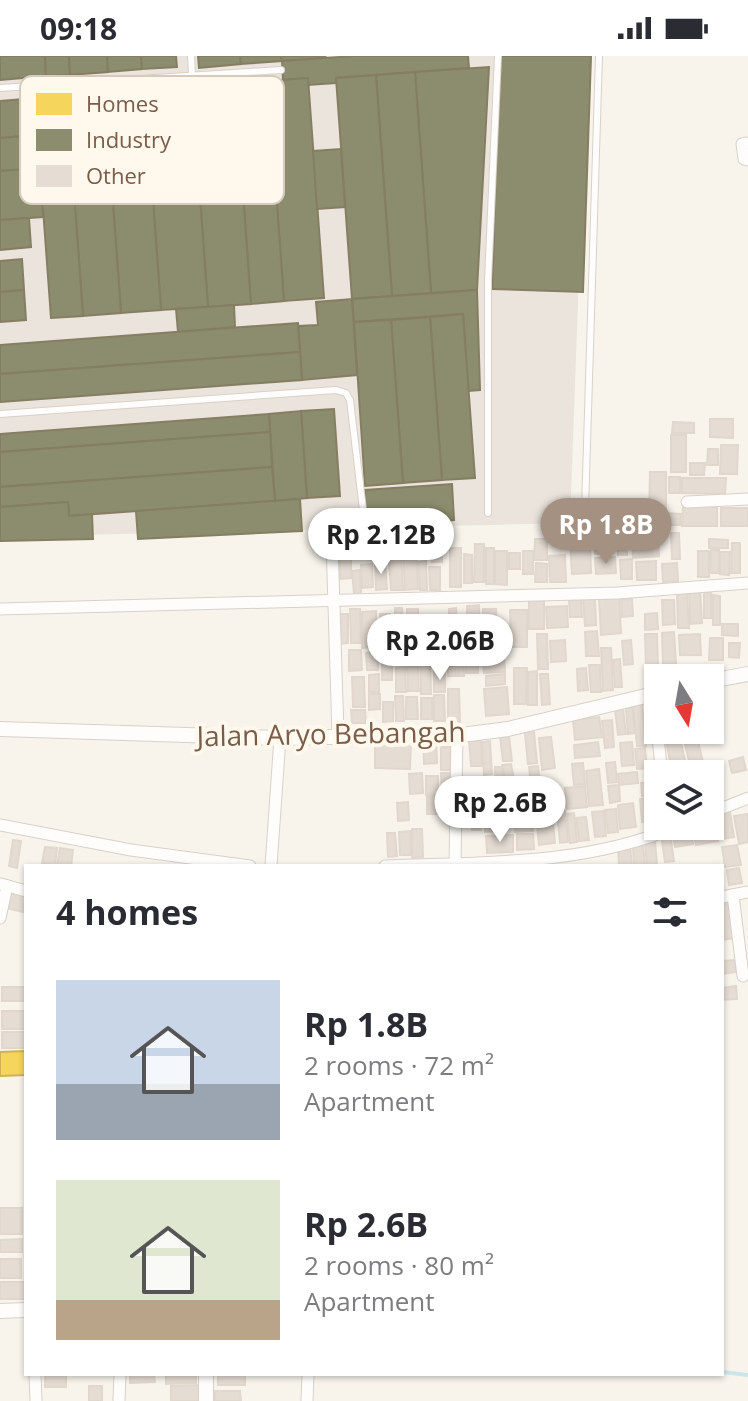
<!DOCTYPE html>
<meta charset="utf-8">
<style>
body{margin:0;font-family:"Open Sans",sans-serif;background:#f2f2f3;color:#2b2b33;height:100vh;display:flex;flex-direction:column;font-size:30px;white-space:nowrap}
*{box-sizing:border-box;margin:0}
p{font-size:26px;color:#7c7c81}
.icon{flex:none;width:44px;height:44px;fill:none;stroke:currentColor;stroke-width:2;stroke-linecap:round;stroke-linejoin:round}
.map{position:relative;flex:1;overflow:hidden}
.drawer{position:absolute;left:24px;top:808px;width:700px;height:512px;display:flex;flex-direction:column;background:#fff;border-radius:0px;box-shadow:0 2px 6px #0004}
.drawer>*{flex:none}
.needle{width:52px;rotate:169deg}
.tools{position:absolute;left:644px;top:608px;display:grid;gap:16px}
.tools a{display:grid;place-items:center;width:80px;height:80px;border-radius:0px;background:#fff;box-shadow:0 2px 6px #0004;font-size:40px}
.price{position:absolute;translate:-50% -68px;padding:0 18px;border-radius:28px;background:#fff;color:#222;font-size:26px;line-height:52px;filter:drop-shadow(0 2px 4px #0008)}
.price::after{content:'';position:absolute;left:50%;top:48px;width:24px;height:18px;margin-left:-12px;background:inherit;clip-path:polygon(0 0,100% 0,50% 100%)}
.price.selected{background:#a59182;color:#fff}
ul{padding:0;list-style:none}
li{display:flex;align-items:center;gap:24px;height:200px;padding:0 32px}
li span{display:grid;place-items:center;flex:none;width:224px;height:160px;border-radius:0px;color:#555}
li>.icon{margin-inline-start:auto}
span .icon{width:96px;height:96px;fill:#fffc;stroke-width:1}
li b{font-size:34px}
h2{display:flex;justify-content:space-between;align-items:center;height:96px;padding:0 32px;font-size:34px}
.status{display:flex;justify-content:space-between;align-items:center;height:56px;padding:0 40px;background:#fff;direction:ltr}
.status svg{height:22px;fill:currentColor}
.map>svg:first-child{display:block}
</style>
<div class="status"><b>09:18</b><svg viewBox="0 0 49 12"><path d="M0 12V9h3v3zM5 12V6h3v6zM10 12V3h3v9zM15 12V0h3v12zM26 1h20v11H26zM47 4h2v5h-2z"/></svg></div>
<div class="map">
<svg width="748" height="1345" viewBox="0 0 748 1345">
<rect width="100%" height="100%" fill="#f8f4ec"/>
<polygon fill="#ebe4dc" points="0,0 587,0 570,467 0,481"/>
<polygon fill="#f6d55c" stroke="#d0b156" stroke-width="2" points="26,995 26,1019 0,1020 0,996"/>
<g fill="#8c8c6e" stroke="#867e63" stroke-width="2">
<polygon points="0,0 45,0 46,20 0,24"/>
<polygon points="45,0 69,0 70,19 46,20"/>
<polygon points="69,0 107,0 108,16 70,19"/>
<polygon points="107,0 141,0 142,13 108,16"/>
<polygon points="141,0 176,0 177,11 142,13"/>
<polygon points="198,0 240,0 241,8 199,12"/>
<polygon points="240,0 281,0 282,5 241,8"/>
<polygon points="281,0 325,0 326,2 282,5"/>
<polygon points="354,0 468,0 469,12 336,22 336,27 308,29 308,22 283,24 282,5"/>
<polygon points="500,0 591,0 583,236 492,233"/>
<polygon points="489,11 477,234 431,237 415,16"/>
<polygon points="415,16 431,237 392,240 376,19"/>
<polygon points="376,19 392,240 352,243 336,22"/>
<polygon points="308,22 324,242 284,245 268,25"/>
<polygon points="268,25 284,245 251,248 235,28"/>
<polygon points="235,28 251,248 208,251 192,31"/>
<polygon points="192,31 208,251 161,254 145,34"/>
<polygon points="145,34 161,254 121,257 105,37"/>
<polygon points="105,37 121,257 83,260 67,40"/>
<polygon points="67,40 83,260 51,262 35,42"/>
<polygon points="35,42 37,79 0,82 0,45"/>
<polygon points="37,79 40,112 0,115 0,82"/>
<polygon points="341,93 345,151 317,153 313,95"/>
<polygon points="40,112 43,161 0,164 0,115"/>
<polygon points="29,162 31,191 0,194 0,164"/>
<polygon points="22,203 24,234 0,236 0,205"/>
<polygon points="24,234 26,264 0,266 0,236"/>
<polygon points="477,234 480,334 468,335 463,258 354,266 352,243"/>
<polygon points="352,243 357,319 302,324 298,270 318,269 316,246"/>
<polygon points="234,249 235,271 178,276 176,253"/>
<polygon points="463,258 475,422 442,424 430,261"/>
<polygon points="430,261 442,424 403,427 391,264"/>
<polygon points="391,264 403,427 365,430 354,266"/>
<polygon points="298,267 300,296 0,318 0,289"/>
<polygon points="300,296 302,324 0,346 0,318"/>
<polygon points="334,353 340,440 307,442 301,355"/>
<polygon points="301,355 307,442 275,445 269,358"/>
<polygon points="269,358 270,376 0,396 0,378"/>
<polygon points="270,376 272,411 0,431 0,396"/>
<polygon points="272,411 275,445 69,460 68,446 0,451 0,431"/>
<polygon points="452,428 454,464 367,470 365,434"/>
<polygon points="300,443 302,475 138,483 136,455"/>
<polygon points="68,446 69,460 92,458 93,483 0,485 0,451"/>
</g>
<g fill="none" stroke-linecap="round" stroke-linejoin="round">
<polyline stroke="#cce6ea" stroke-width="4" points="722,1316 748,1319"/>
</g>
<g fill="#e5dcd3" stroke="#e1d7cd" stroke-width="2">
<polygon points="710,363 733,363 733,382 710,381"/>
<polygon points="673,366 694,367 694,377 672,377"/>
<rect x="671" y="379" width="15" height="37"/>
<polygon points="721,389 738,389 737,418 720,418"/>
<polygon points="708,393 718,393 718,409 707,409"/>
<polygon points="690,407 705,407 704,419 690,419"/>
<polygon points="650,416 666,416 666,456 649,456"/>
<rect x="669" y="421" width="11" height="16"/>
<polygon points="682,422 726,422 725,438 682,437"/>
<polygon points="683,450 717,451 717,470 682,470"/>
<rect x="721" y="452" width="27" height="18"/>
<polygon points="665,457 681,458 680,469 665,469"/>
<polygon points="671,477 679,477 680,503 672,503"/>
<polygon points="594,481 612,481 613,497 595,498"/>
<polygon points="617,481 626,481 627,499 618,499"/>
<polygon points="658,481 659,500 633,502 632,482"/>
<polygon points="535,483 547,483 547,504 534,504"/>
<polygon points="709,483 728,484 728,492 709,492"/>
<polygon points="570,484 590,484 591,517 572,518"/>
<polygon points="428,485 429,502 418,502 418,486"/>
<rect x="338" y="486" width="16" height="11"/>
<polygon points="732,487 740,487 740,517 731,517"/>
<polygon points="475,488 484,488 484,526 474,526"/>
<polygon points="442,489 442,506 432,506 432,490"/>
<rect x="450" y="492" width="11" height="39"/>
<rect x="486" y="492" width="8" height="36"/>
<polygon points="416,494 418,533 405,534 403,495"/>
<polygon points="711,494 719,494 719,517 710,517"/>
<polygon points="388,495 401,495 403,534 391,534"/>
<polygon points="495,495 507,495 507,529 495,528"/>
<rect x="523" y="495" width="10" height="23"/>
<rect x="698" y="495" width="11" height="26"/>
<polygon points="720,496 730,496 729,519 720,518"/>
<rect x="509" y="497" width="11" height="16"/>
<polygon points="464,498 472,499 472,527 464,527"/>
<polygon points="340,499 351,499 351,522 340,523"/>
<polygon points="565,499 566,526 550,526 549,500"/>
<polygon points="615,501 616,517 596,518 595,502"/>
<polygon points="632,503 632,523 621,523 620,504"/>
<polygon points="385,505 387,533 376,534 375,506"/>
<polygon points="426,505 427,534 420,534 418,506"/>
<polygon points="656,505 656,524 637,524 636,506"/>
<polygon points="536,507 547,508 547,526 535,526"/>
<polygon points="677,507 678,525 663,526 662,508"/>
<polygon points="372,508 373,531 362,532 361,509"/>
<polygon points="429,511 440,511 440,534 430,534"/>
<polygon points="360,514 361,537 354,538 352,515"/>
<polygon points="700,533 702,567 690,568 689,534"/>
<polygon points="704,535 711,536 711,562 704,562"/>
<polygon points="677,537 687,537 689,572 678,572"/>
<polygon points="713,539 720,540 720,569 713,569"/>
<polygon points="619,540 621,577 601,579 599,542"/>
<polygon points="581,543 582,561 570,561 569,544"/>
<polygon points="595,543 596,569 585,570 583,544"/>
<polygon points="632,543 633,560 622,561 621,544"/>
<polygon points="662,544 674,544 675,568 663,569"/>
<rect x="529" y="545" width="15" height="28"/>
<polygon points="479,549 480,587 468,587 467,550"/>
<polygon points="567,550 568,571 547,572 546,551"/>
<polygon points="395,552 402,552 403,576 395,576"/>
<polygon points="456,552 457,585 449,585 449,553"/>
<polygon points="350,553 360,553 361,587 351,587"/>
<polygon points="407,553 418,553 419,580 407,580"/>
<polygon points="483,553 496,553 497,586 484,586"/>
<polygon points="510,554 527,554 527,591 511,591"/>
<polygon points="376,555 376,591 362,592 362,556"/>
<polygon points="657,557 658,573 645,574 645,558"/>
<polygon points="338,558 348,558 348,587 338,588"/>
<polygon points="380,558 390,558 390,590 381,590"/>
<polygon points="722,568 738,568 738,580 722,579"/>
<polygon points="597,575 599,600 586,600 585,576"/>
<polygon points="674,576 676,608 663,608 662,577"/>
<polygon points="537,578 547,578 548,613 538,613"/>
<polygon points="645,578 657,578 658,611 646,612"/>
<polygon points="700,578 701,599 680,599 679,579"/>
<polygon points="391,581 405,581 405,601 392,602"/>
<polygon points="710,582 723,582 723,604 709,604"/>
<polygon points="408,584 418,584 418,605 408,606"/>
<polygon points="565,584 566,605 551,606 550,585"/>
<polygon points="631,584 633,608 624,609 622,585"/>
<polygon points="729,587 740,587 739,602 729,601"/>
<polygon points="465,590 478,590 478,617 466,617"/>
<polygon points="457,591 463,591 464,620 458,620"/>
<polygon points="601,592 611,592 613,634 603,635"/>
<polygon points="349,594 361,594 362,614 349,615"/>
<polygon points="378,596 378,614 367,614 366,597"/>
<polygon points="448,596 455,596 456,620 448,620"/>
<polygon points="504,599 505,616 484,617 483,601"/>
<polygon points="420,601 430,601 431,638 421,638"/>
<polygon points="620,603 622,631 615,631 613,604"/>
<polygon points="392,605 392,624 382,624 382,606"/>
<polygon points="589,609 600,609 601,636 591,636"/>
<polygon points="405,611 406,636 396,636 396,612"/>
<polygon points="407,611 418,611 419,635 408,635"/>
<polygon points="514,612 527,612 526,648 514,648"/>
<polygon points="586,612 588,634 578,635 577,613"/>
<rect x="434" y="615" width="11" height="21"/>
<polygon points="537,615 537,649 528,649 528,616"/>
<polygon points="379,618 379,636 369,636 369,619"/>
<polygon points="505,618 505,628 486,630 486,620"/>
<polygon points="540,618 548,618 550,648 542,649"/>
<polygon points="352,621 364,621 365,651 353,651"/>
<polygon points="507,631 509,658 486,660 484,633"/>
<polygon points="448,633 459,633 460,666 448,666"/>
<polygon points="369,638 380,638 380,653 369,654"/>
<polygon points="434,639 444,639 445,665 434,665"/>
<polygon points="395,640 403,640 404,665 396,665"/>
<polygon points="406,641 417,641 418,663 406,663"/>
<rect x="421" y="642" width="11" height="21"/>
<polygon points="383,646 393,646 393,665 383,666"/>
<polygon points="642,648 646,690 637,690 633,649"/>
<polygon points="632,651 635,677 628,678 626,652"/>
<polygon points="623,652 626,678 618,679 615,653"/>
<polygon points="351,654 365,654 366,667 352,667"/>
<polygon points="599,661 602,681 575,684 573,664"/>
<polygon points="612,664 614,691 605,692 602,665"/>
<polygon points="534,676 537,707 528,708 525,677"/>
<polygon points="679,678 688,718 673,718 665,681"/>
<polygon points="509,680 512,705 503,705 500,681"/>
<polygon points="551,681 555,712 542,714 539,682"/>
<polygon points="423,682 436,682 437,707 424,708"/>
<polygon points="375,685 411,686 410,713 375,712"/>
<polygon points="469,685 481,685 482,710 471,710"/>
<polygon points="490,685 492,718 484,719 482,686"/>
<polygon points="698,685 704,711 691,714 685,688"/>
<polygon points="598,686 600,700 575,702 574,689"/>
<polygon points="632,686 634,709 622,710 620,687"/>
<polygon points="441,691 452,691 453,714 441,714"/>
<polygon points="645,692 647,712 637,713 635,693"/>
<polygon points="743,701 746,714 732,717 729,705"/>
<polygon points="615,706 617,726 608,727 606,707"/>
<polygon points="583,707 585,728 574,729 572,708"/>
<polygon points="511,708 515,729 506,730 502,709"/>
<polygon points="538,710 541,736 532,737 529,711"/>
<polygon points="495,711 502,711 503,734 496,735"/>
<polygon points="599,713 603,749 589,750 586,715"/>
<polygon points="637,716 638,727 619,729 618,718"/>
<polygon points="422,717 423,737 410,738 409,718"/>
<polygon points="441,717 451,717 452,738 442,739"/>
<rect x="426" y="720" width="12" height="19"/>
<polygon points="525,723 529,745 520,747 515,725"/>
<polygon points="471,725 480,725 481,750 472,750"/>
<polygon points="658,726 658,739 642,740 641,727"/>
<polygon points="619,729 620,745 610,747 608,730"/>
<polygon points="585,730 587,751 567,753 565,732"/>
<polygon points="493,732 494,761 484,762 483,733"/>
<polygon points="505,736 513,737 512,761 504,761"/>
<rect x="427" y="741" width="12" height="17"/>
<polygon points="649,742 651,765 642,766 640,743"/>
<polygon points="549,743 550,756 534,757 532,745"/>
<polygon points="408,746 409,764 398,765 397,747"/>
<polygon points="633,747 636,771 620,773 618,749"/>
<polygon points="616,753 618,776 608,777 605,754"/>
<polygon points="471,754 479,754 481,774 472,774"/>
<polygon points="565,755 568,786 560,787 557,756"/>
<polygon points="604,755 606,780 595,781 592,756"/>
<polygon points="730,756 734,781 722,783 718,757"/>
<polygon points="552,757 555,787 539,789 536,759"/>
<polygon points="574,757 577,786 570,787 566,758"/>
<polygon points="532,758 533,775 515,776 514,759"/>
<polygon points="748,758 748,786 739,788 734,760"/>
<polygon points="586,761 589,784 579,785 576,762"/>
<polygon points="502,765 502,775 485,776 485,766"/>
<polygon points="714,765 718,785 696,789 692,770 710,770"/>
<polygon points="690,772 693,788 675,791 672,775"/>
<polygon points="412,773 422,773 423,801 412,802"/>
<polygon points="410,775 411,799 400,799 399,776"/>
<polygon points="387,777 395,777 397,800 388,801"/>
<polygon points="517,778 533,778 534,793 517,794"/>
<polygon points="670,778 674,805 665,806 661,779"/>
<polygon points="513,779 513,796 487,797 486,780"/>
<polygon points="13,784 21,785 17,812 9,810"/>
<polygon points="655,785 657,810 647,810 645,786"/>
<polygon points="643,789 645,810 634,810 633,790"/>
<polygon points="737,789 741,809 725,811 722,791"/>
<polygon points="630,790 632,810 619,810 618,792"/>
<polygon points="45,791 57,792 55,809 42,807"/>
<polygon points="60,792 73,794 71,810 57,809"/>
<polygon points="739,812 742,827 729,829 727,814"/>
<polygon points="9,837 26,840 23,856 6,852"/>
<polygon points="729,847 734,882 722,884 722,848"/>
<polygon points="735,904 736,916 722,918 722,905"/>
<polygon points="736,930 737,943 722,944 722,932"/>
<rect x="2" y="931" width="24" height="14"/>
<rect x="2" y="955" width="24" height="18"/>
<rect x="2" y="976" width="24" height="16"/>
<rect x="0" y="1152" width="22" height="26"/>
<polygon points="22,1183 22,1196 0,1196 0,1184"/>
<rect x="0" y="1203" width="21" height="19"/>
<rect x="0" y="1226" width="26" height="17"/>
<rect x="45" y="1318" width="21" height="13"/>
<polygon points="130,1318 154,1318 155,1326 130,1327"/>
<polygon points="166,1318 196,1318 196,1327 166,1328"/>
<rect x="218" y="1318" width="27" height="11"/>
<polygon points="199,1329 199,1345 171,1345 171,1330"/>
<rect x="89" y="1330" width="13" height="15"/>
<polygon points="215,1335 240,1335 241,1345 215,1345"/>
</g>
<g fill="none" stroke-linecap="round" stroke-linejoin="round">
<defs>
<g id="service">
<polyline points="191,0 192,19"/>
<polyline points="0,32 281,14"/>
<polyline points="0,358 336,334 346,337 350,344 364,462"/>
<polyline points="585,453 599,0"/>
<polyline points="488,457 488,224 498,0"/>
</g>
<g id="minor">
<polyline points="748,87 742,88 744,103 748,104"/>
<polyline points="687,446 748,443"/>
<polyline points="332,485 338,679"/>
<polyline points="0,553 617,537 748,527"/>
<polyline points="653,638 662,718"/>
<polyline points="710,757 748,742"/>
<polyline points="0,769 131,794 250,810"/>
<polyline points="271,810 280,682"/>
<path d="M385,810C484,806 585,810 678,770"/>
<polyline points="455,810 457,678"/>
<polyline points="1,828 26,835"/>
<polyline points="733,839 743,920"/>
<polyline points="722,841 748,836"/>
<polyline points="0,862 7,830"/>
<polyline points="35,1318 36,1345"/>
<polyline points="119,1345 120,1318"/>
<polyline points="307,1345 308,1318"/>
</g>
<g id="tertiary">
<polyline points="710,625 748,618"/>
<polyline points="0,673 280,682 469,678 508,673 658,637"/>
<polyline points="0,1255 26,1254"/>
<polyline points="206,1318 206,1345"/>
</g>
</defs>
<use href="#service" stroke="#d7d1ca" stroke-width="8"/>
<use href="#minor" stroke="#d7d1ca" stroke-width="13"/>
<use href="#tertiary" stroke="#d7d1ca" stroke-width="16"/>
<use href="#service" stroke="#fefdfc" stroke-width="6"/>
<use href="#minor" stroke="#fefdfc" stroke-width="11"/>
<use href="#tertiary" stroke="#fefdfc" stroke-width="14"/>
</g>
<g text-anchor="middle" stroke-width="8" stroke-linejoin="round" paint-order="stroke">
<g font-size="28" fill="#795c49" stroke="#fff9ed">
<text transform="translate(331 678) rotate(-1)" y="10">Jalan Aryo Bebangah</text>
</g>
</g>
<rect x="20" y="20" width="264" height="128" rx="12" fill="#fff9ed" stroke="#d7cabc" stroke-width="2"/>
<rect x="36" y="37" width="36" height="22" fill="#f6d55c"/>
<rect x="36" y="73" width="36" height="22" fill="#8c8c6e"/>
<rect x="36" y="109" width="36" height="22" fill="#e5dcd3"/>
<g font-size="22" fill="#795c49">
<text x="86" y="56">Homes</text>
<text x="86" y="92">Industry</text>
<text x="86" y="128">Other</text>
</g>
</svg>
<div class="tools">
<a><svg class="needle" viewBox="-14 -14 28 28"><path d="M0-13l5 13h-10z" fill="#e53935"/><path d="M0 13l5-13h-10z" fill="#7c7c81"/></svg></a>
<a><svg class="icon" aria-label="layers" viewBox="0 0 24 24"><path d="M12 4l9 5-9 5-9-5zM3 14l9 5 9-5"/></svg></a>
</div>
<b class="price selected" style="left:606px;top:510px">Rp 1.8B</b>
<b class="price" style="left:381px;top:520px">Rp 2.12B</b>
<b class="price" style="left:440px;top:626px">Rp 2.06B</b>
<b class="price" style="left:500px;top:788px">Rp 2.6B</b>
<section class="drawer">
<h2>4 homes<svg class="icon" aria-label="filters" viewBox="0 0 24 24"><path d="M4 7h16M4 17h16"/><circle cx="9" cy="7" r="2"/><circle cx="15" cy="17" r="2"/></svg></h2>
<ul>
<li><span style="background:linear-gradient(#c9d6e8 65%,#9aa5b1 0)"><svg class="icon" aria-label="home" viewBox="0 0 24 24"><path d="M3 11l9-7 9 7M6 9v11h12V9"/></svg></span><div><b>Rp 1.8B</b><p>2 rooms · 72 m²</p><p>Apartment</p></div></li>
<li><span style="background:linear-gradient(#dfe7d0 75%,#b9a48a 0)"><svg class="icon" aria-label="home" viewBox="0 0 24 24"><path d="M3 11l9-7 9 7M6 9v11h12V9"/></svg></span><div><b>Rp 2.6B</b><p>2 rooms · 80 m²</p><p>Apartment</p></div></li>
</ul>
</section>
</div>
